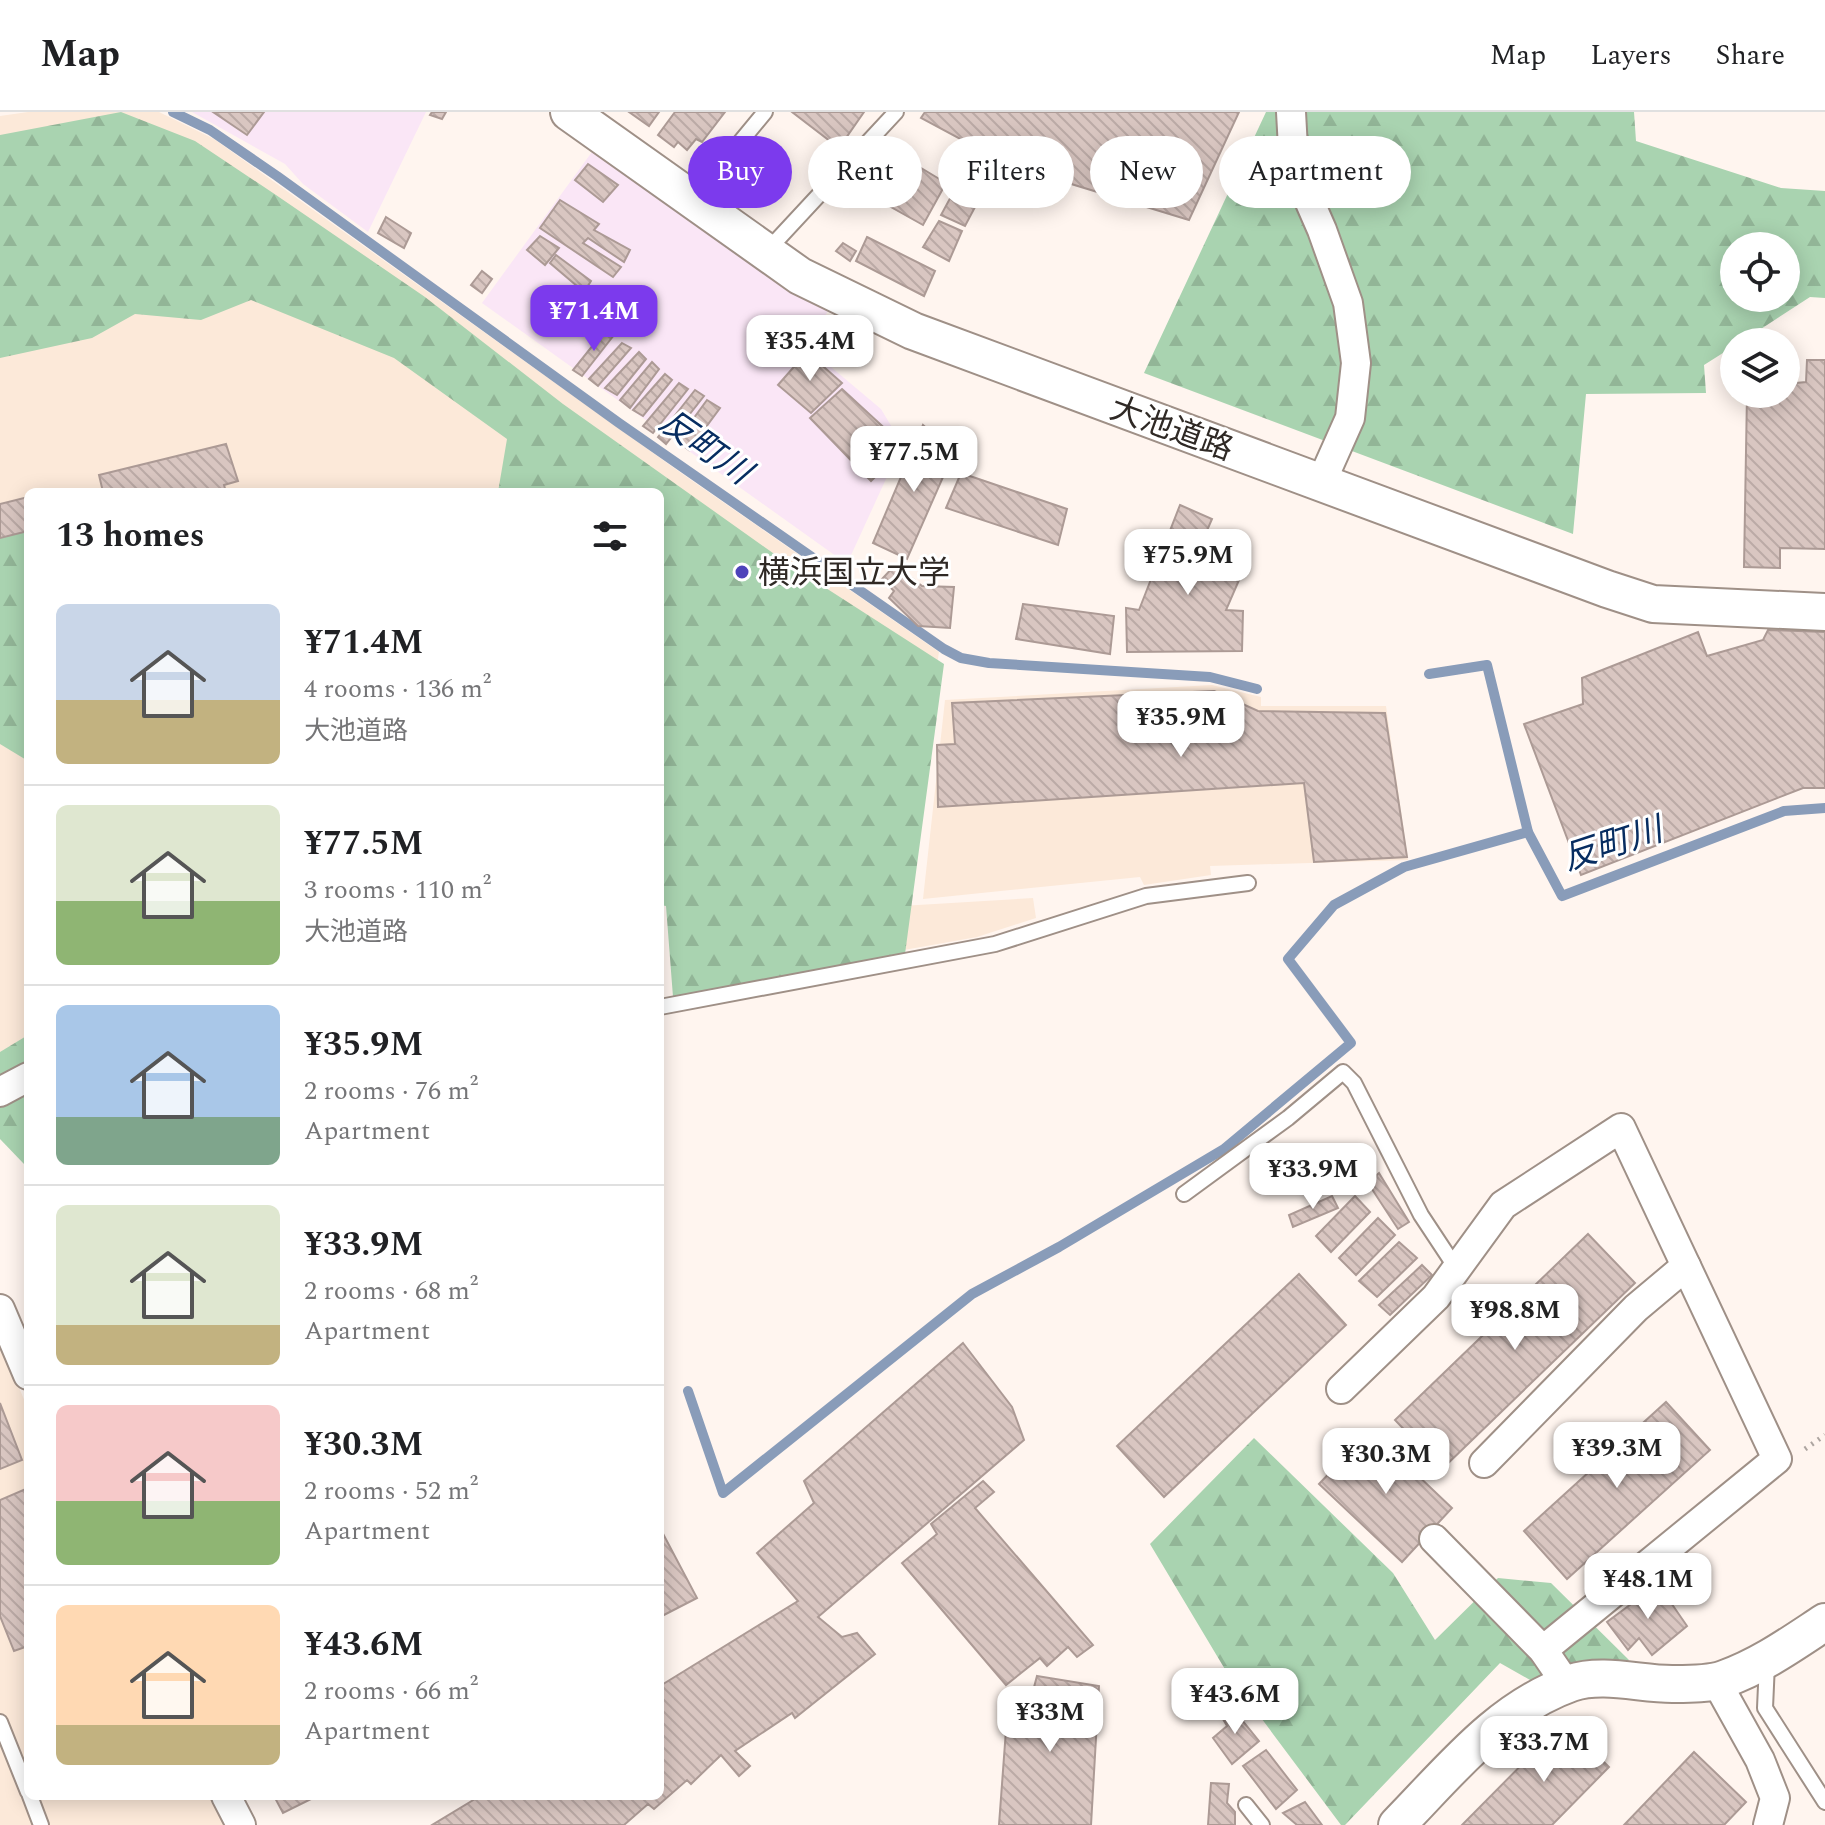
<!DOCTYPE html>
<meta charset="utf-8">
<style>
body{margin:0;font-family:Spectral,"Noto Sans JP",serif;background:#f6f6f6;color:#202124;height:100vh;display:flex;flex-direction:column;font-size:30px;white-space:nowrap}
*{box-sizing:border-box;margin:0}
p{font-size:26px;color:#757577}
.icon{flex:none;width:44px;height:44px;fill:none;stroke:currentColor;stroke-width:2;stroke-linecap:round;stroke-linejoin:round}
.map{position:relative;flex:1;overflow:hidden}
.details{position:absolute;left:24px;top:376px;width:640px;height:1312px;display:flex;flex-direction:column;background:#fff;border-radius:12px;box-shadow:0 4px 20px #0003}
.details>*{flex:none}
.guide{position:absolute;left:688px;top:24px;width:760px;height:72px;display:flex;gap:16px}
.buttons{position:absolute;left:1720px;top:120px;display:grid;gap:16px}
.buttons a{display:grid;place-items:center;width:80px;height:80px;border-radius:50%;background:#fff;box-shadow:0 4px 20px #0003;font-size:40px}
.price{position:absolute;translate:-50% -68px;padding:0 18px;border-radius:16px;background:#fff;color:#222;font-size:26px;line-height:52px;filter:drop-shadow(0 2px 4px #0008)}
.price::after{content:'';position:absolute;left:50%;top:48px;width:24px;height:18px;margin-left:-12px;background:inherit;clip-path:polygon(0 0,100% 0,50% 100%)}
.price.selected{background:#7c3aed;color:#fff}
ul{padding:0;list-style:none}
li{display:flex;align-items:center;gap:24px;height:200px;padding:0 32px}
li+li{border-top:2px solid #e0e0e0}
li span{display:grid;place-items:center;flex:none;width:224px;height:160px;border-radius:12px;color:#555}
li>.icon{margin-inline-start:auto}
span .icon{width:96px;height:96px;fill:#fffc;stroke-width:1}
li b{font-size:34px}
h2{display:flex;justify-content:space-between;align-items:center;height:96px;padding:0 32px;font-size:34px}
.pill{padding:0 28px;border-radius:36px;background:#fff;box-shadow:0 4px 20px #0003;font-size:28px;line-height:72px}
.pill.selected{background:#7c3aed;color:#fff}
header{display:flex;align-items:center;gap:48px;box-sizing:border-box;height:112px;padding:0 40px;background:#fff;border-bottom:2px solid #e0e0e0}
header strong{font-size:38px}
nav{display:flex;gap:44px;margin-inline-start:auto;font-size:28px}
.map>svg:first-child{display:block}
</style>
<header>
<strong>Map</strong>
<nav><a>Map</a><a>Layers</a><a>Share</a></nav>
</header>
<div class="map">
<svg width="1825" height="1713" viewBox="0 0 1825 1713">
<defs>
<pattern id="forest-firs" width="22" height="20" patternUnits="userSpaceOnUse" patternTransform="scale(2)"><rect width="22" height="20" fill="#a9d3b0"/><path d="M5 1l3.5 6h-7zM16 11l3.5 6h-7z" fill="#92b597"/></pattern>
<pattern id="building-back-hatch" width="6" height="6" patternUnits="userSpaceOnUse" patternTransform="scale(2)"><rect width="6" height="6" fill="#d9c6c1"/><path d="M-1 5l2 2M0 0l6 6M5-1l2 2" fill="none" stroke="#bbaaa6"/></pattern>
</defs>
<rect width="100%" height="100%" fill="#fff5ef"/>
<g fill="#fae6f6">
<polygon points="192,0 426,0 368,120 303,72 285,52"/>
<polygon points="597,33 828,199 806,234 881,297 902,332 847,452 482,191"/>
<polygon points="660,798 664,798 663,875 660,875"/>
</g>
<g fill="#fce9d9">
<polygon points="28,0 159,0 214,27 681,361 939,540 901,794 1033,786 1036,806 977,825 680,878 669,786 660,785 660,380 28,380 28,942 0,959 0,4"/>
<polygon points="1212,573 1261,585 1261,594 1386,594 1408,748 1210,754 1211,763 1144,773 1140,765 923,787 945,588"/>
<polygon points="0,1230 28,1297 28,1684 212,1684 227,1713 0,1713"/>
</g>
<g fill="url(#forest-firs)" fill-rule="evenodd">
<polygon points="121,0 195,29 276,83 425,185 563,292 787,451 944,552 905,842 673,885 666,794 660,793 660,380 498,380 507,327 394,246 251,188 201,208 135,202 92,226 0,246 0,23"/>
<path d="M1266,0H1634L1636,29L1781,76L1825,79V186L1810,185L1741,230H1734V234L1704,253L1706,281L1586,282L1573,422L1144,261ZM1734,134H1786V186H1734Z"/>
<polygon points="28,412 28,649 0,632 0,422"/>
<polygon points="28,923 28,1050 24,1052 0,1027 0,940"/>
<polygon points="1254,1326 1393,1461 1435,1528 1498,1466 1551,1471 1629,1548 1619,1558 1537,1572 1500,1551 1345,1713 1341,1713 1226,1559 1150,1432"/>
</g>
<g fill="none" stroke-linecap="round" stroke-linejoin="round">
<g stroke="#899cb9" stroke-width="10">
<polyline points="173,0 210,18 277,64 619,311 944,537 961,546 989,551 1210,565 1257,577"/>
<polyline points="1429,562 1487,553 1528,720 1562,784 1784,699 1825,696"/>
<polyline points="688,1279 723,1381 972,1182 1059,1135 1224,1037 1351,931 1288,847 1334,793 1404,755 1528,720"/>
</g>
</g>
<g fill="url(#building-back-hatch)" stroke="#ac9a95" stroke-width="2">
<polygon points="213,0 264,0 247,23"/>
<polygon points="432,0 446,0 442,7 430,3"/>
<polygon points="629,0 659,0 649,14"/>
<polygon points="675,0 725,0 702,30 696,27 687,38 678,30 674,35 658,23"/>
<polygon points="792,0 864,0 839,36"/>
<polygon points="925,0 1239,0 1189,108 1009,53 921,6"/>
<polygon points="883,33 946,71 923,113 859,77"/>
<polygon points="588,52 618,73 603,90 575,68"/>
<polygon points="960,68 983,80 965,114 941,103"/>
<polygon points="560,88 599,112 594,118 630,138 624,150 588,126 583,131 621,155 613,165 540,116"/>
<polygon points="386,105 411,121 404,136 378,121"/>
<polygon points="939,109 962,119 949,149 923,135"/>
<polygon points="540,124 559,136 545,153 527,138"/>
<polygon points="867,125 935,159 924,184 856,149"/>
<polygon points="843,131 856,139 850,149 836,139"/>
<polygon points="556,143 591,169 584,180 550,151"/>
<polygon points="482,159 492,167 482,181 471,173"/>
<polygon points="606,217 614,223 582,264 573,258"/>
<polygon points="622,231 631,236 598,274 589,267"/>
<polygon points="639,240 646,247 617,283 605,276"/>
<polygon points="807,240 842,271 811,301 778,273"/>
<polygon points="1807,248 1825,248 1825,437 1780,436 1780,456 1744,455 1747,282 1786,282 1786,272 1806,270"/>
<polygon points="652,250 659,257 630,296 620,288"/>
<polygon points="665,262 672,268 643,304 633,298"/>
<polygon points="679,271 688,277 653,321 643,314"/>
<polygon points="842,277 893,324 884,337 894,346 871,369 810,306"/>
<polygon points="695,278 704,284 666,332 658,325"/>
<polygon points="707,288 720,296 689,338 677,329"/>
<polygon points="923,313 954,340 907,447 873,431"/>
<polygon points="226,332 238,369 224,373 226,380 103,380 99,363"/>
<polygon points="961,361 1067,397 1058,433 946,396"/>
<polygon points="28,385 28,419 0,426 0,392"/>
<polygon points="1180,393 1212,407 1185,469 1194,471 1210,437 1246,452 1226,498 1243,499 1242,539 1127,540 1126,496 1139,498"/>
<polygon points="895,453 922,474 954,475 950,516 918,514 889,486 894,479 882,467"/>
<polygon points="1023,492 1114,504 1110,542 1016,527"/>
<polygon points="1768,518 1825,520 1825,676 1803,676 1581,763 1524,612 1583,592 1582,566 1698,520 1707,544 1763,528"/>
<polygon points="1214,579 1258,599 1385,601 1407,745 1314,750 1304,671 938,695 937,633 955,632 952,591"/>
<polygon points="1379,1061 1409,1110 1398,1117 1368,1071"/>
<polygon points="1332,1084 1338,1096 1293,1115 1289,1103"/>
<polygon points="1355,1084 1370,1100 1331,1140 1316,1124"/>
<polygon points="1378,1106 1395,1123 1356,1163 1339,1146"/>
<polygon points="1588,1122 1635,1171 1442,1357 1395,1308"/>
<polygon points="1399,1130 1417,1146 1377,1185 1359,1169"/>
<polygon points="1422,1153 1432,1163 1390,1203 1379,1193"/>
<polygon points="1299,1162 1346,1213 1164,1385 1117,1334"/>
<polygon points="963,1231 1012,1295 1024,1328 818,1505 842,1525 857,1521 875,1542 795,1606 792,1601 735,1639 750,1654 739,1664 721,1643 691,1672 687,1668 654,1697 648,1692 624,1713 432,1713 480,1684 660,1684 660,1574 798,1489 757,1441 814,1391 804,1369"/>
<polygon points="1666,1290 1710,1338 1567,1467 1524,1419"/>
<polygon points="0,1291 22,1348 0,1357"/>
<polygon points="1370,1318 1452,1396 1402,1450 1319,1372"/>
<polygon points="983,1369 994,1380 975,1396 1093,1533 1077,1545 1068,1535 1047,1554 1040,1546 1006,1573 902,1451 937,1422 931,1412"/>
<polygon points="28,1376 28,1534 14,1539 0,1504 0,1388"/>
<polygon points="660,1416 697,1486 660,1505"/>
<polygon points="1658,1472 1687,1514 1652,1543 1639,1526 1628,1538 1607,1510"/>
<polygon points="1037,1564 1099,1574 1091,1713 999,1713 1009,1577 1033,1579"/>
<polygon points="1229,1592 1259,1629 1232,1652 1213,1626 1227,1614 1219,1600"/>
<polygon points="1564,1610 1609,1655 1552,1713 1462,1713"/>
<polygon points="1266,1638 1297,1678 1276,1697 1243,1654"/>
<polygon points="1694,1640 1746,1690 1724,1713 1624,1713"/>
<polygon points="1211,1671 1229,1672 1227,1691 1235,1700 1235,1713 1208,1713"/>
<polygon points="274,1684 317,1684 283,1701"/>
<polygon points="1305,1690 1322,1713 1297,1713 1283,1701"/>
</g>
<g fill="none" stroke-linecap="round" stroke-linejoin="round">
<defs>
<g id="service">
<polyline points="694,86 765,0"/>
<polyline points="766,140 896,0"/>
<polyline points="660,895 995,832 1146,784 1248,771"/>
<polyline points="1184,1082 1288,1006 1343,960 1354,971 1421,1103 1456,1156"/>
<polyline points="1767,1551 1765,1596 1825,1690"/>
<polyline points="0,1610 28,1680"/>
<polyline points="30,1684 41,1713"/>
<polyline points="1246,1693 1262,1713"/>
</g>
<g id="minor">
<polyline points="1291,0 1294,54 1322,118 1348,191 1356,251 1350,306 1321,371"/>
<polyline points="0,980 28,965"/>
<polyline points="0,1197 28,1263"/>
<polyline points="1341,1277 1436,1185 1503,1093 1621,1016 1777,1347 1543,1538"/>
<polyline points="1484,1351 1636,1196 1686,1154"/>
<polyline points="1434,1427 1543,1538 1567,1573"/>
<polyline points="1716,1569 1760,1648 1775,1686 1768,1713"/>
<polyline points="226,1684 241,1713"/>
</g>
<g id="tertiary">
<polyline points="569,0 800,164 913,219 1607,477 1653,492 1825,500"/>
<path d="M1397,1713C1450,1659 1498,1597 1571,1571C1604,1560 1643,1573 1675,1572C1690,1572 1710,1572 1724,1567C1761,1554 1793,1531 1825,1510"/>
</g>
</defs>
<use href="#service" stroke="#9f9087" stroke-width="18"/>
<use href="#minor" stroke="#9f9087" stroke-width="32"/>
<use href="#tertiary" stroke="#9f9087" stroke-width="40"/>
<polyline stroke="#ada5a0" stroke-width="5" stroke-dasharray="2 6" stroke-linecap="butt" points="1805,1337 1825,1323"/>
<use href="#service" stroke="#fff" stroke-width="14"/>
<use href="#minor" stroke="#fff" stroke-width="28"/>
<use href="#tertiary" stroke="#fff" stroke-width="36"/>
</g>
<circle fill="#4d43ba" stroke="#fff" stroke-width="3" cx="742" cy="460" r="8"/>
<g text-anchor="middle" stroke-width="6" stroke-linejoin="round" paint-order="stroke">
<g font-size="32" fill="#2f2925" stroke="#fff">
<text transform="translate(1172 316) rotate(20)" y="11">大池道路</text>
</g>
<g font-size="32" fill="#2f2925" stroke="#fff" text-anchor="start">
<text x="758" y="471">横浜国立大学</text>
</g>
<g font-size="34" font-style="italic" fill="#072d61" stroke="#fff">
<text transform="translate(706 334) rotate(35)" y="12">反町川</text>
<text transform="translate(1612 731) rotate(-18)" y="12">反町川</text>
</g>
</g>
</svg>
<div class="buttons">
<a><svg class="icon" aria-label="locate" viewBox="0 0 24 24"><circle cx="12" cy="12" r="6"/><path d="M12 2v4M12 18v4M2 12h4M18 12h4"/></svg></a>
<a><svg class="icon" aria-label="layers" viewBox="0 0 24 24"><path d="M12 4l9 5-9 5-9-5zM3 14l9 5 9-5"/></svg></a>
</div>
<b class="price selected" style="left:594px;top:241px">¥71.4M</b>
<b class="price" style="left:810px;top:271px">¥35.4M</b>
<b class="price" style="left:914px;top:382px">¥77.5M</b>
<b class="price" style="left:1188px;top:485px">¥75.9M</b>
<b class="price" style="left:1181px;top:647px">¥35.9M</b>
<b class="price" style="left:1313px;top:1099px">¥33.9M</b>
<b class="price" style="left:1515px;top:1240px">¥98.8M</b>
<b class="price" style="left:1617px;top:1378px">¥39.3M</b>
<b class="price" style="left:1386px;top:1384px">¥30.3M</b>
<b class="price" style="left:1648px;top:1509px">¥48.1M</b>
<b class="price" style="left:1235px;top:1624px">¥43.6M</b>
<b class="price" style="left:1050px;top:1642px">¥33M</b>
<b class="price" style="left:1544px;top:1672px">¥33.7M</b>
<div class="guide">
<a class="pill selected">Buy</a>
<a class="pill">Rent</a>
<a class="pill">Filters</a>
<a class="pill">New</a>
<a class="pill">Apartment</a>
</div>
<section class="details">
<h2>13 homes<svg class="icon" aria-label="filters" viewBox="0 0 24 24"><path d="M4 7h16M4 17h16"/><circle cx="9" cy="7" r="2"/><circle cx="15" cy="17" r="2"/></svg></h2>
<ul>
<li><span style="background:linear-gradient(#c9d6e8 60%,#c2b280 0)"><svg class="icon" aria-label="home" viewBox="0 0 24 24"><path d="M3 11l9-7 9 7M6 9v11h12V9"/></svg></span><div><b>¥71.4M</b><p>4 rooms · 136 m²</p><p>大池道路</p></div></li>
<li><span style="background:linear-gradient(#dfe7d0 60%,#8fb573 0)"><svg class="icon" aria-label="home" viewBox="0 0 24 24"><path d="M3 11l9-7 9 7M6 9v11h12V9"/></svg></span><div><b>¥77.5M</b><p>3 rooms · 110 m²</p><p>大池道路</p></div></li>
<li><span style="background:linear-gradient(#a9c7e8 70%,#7fa58c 0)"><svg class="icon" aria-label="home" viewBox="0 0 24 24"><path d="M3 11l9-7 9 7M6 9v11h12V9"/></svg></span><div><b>¥35.9M</b><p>2 rooms · 76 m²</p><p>Apartment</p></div></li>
<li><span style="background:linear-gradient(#dfe7d0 75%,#c2b280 0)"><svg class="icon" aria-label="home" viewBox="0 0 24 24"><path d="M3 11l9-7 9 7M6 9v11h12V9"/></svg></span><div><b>¥33.9M</b><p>2 rooms · 68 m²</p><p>Apartment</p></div></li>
<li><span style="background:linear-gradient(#f6c9c9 60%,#8fb573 0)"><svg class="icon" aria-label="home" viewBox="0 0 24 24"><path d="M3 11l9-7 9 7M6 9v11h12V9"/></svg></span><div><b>¥30.3M</b><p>2 rooms · 52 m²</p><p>Apartment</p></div></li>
<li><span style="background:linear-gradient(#ffd9b3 75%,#c2b280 0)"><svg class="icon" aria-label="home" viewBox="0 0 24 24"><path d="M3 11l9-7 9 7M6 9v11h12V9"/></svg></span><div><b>¥43.6M</b><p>2 rooms · 66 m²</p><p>Apartment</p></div></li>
</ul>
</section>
</div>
